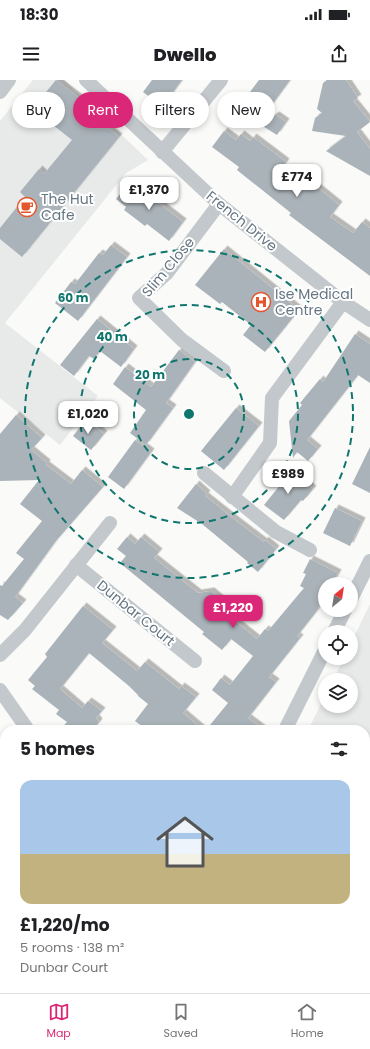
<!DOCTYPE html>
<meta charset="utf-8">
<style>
body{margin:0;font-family:Poppins,sans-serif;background:#f2f2f2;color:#202124;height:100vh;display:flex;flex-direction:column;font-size:15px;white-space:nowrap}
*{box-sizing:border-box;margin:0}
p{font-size:13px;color:#757577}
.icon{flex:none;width:22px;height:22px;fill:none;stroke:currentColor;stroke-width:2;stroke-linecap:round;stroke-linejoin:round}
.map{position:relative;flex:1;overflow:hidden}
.details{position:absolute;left:0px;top:645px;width:370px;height:268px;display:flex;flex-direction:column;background:#fff;border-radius:16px 16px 0 0;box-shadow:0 2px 6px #0003}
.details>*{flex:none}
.top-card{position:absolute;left:12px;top:12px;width:346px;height:36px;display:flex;gap:8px}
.needle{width:26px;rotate:30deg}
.fabs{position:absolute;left:318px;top:497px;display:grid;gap:8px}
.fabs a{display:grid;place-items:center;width:40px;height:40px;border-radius:50%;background:#fff;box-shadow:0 2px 6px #0003;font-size:20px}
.price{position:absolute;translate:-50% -34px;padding:0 9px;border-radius:8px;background:#fff;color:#222;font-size:13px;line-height:26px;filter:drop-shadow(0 1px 2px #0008)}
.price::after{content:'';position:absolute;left:50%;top:24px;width:12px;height:9px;margin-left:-6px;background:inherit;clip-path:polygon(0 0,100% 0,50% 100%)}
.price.selected{background:#db2777;color:#fff}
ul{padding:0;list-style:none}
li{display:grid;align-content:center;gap:8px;height:212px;padding:0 20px}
li span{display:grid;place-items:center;height:124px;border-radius:12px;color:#555}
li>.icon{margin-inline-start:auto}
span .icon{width:72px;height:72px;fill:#fffc;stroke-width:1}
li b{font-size:17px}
h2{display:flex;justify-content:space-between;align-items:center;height:48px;padding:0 20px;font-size:17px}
.pill{padding:0 14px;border-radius:18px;background:#fff;box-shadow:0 2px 6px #0003;font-size:14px;line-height:36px}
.pill.selected{background:#db2777;color:#fff}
.status{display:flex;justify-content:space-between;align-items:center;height:28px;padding:0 20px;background:#fff;direction:ltr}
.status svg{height:11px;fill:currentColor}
header{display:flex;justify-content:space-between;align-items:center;height:52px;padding:0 20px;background:#fff;font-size:18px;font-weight:800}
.dock{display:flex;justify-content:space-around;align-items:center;height:56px;border-top:1px solid #e0e0e0;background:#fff;font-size:11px;color:#757577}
.dock a{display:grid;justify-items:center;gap:2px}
.dock .selected{color:#db2777}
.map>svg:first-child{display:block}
</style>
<div class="status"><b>18:30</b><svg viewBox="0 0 49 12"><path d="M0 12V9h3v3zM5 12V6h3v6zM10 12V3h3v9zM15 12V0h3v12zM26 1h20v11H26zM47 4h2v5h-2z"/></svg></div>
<header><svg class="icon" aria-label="menu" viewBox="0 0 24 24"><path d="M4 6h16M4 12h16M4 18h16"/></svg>Dwello<svg class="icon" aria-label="share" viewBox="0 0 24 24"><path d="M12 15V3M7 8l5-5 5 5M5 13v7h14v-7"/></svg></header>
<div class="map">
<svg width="370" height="913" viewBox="0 0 370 913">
<defs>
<filter id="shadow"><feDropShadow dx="3.5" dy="-3.5" stdDeviation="0" flood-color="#0004"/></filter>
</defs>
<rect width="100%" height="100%" fill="#fafaf8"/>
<g fill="#e8e9e9">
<polygon points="33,0 64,0 148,80 126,93 5,243 98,316 60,365 0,318 0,41"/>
<polygon points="370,524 370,862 365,862 365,650 308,650 325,616 325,626 351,626 351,600 333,600 344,578 351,578 351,563"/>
</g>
<g fill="#aab3b9" filter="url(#shadow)">
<polygon points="56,0 97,32 94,36 119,57 22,177 0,159 0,148 25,117 20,112 39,89 44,94 72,60 44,38 50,31 38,22"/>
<polygon points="152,0 182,0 168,19 165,17 159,24 143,12"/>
<polygon points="259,0 290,0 268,30 247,16"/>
<polygon points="327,0 346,0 358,18 353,21 370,42 357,52 370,69 370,96 326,71 346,56 312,51 315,38 322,33 317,29 323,3"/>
<polygon points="276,35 286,42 277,55 261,45"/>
<polygon points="224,51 236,60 241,54 250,61 253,57 286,82 278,93 300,110 307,99 339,125 330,137 353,153 362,142 370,148 370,196 289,135 291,133 237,90 239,87 212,67"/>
<polygon points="130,101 183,142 169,161 147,144 145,146 124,130 126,127 116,119"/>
<polygon points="111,165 127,177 78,241 55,223 71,202 75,204 99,173 103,175"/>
<polygon points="224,169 299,230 265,272 243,255 251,245 222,222 220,224 195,205"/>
<polygon points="97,239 134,269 121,287 100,271 94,279 89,276 74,296 60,285"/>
<polygon points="355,254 370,264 370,303 358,295 307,360 318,369 308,381 297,372 293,378 289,341 302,325 300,323 320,299 323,302"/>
<polygon points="179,270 195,282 166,323 173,328 146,365 130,353 146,330 113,304 125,287 151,307"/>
<polygon points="236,328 259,346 224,390 201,371"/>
<polygon points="16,335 42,358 31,370 47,383 46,385 71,404 82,390 103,407 55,462 15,517 23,523 8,540 0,535 0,505 2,506 24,479 16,473 42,441 20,424 39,400 0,401 0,354"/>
<polygon points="86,340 104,354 91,370 73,356"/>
<polygon points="135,360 151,372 124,409 108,397"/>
<polygon points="370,367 370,413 352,404"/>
<polygon points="289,390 313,409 303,421 301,420 284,440 264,425 281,404 279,403"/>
<polygon points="196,404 207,414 205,416 239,443 264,462 265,460 276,469 258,492 247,483 248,482 202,444 177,428"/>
<polygon points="335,428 362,441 350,466 323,453"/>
<polygon points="127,457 135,464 141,457 159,472 154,478 198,513 211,511 230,527 225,533 257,559 265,549 268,551 304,508 300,506 306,494 303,493 310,479 338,493 332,504 325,504 325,513 316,532 297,556 300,558 269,597 276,602 248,638 264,650 206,650 228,623 212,610 221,598 230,605 253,576 231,559 222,570 202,554 204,552 120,483 126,476 117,469"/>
<polygon points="83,526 113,550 102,563 137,591 145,582 179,609 181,606 196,617 183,633 203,650 147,650 135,641 148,624 138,616 138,615 129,606 89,573 60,609 82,628 88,621 102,631 96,638 99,642 93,650 60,650 67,642 56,634 59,630 32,609 35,606 28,600 47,577 45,574"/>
</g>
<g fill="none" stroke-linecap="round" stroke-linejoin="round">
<g stroke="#c3c8cc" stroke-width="14">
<polyline points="86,0 219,124 343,222 370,240"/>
<polyline points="0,12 9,0"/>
<polyline points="162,72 221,0"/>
<polyline points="219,124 167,193 139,218 182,260 224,291"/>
<polyline points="204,393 276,452 310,470"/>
<polyline points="232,417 270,363 272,318 343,222"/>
<polyline points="76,485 195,581"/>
<polyline points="351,519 370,481"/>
<polyline points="334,552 345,530"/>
<polyline points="0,575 25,550 110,443"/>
<polyline points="0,610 28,650"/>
<polyline points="285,650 325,570"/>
<polyline points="0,784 5,775"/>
<polyline points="365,894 370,883"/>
<polyline points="154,913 157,908"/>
<polyline points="356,913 359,908"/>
</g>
</g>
<g fill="none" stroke="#0f766e" stroke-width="2" stroke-dasharray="7 5">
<circle cx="189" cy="334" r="55"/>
<circle cx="189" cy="334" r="109"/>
<circle cx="189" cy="334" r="164"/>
</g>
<defs>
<symbol id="cafe-ring" viewBox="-11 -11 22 22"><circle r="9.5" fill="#fff" stroke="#e4572e" stroke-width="1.5"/><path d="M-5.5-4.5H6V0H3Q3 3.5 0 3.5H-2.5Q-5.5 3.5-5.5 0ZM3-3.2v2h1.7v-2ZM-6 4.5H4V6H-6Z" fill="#e4572e"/></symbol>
<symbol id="hospital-ring" viewBox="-11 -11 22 22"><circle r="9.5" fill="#fff" stroke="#e4572e" stroke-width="1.5"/><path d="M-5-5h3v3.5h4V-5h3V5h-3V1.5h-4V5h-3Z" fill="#e4572e"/></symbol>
</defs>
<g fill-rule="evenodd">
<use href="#cafe-ring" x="16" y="116" width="22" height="22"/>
<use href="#hospital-ring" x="250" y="211" width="22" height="22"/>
</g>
<g text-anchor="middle" stroke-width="4" stroke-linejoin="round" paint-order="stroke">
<g font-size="14" fill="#657683" stroke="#fff" text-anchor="start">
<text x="41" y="124">The Hut<tspan x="41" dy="16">Cafe</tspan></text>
<text x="275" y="219">Ise Medical<tspan x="275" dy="16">Centre</tspan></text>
</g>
<g font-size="14" fill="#657683" stroke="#fff">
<text transform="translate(242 141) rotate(39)" y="5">French Drive</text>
<text transform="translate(168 187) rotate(-50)" y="5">Slim Close</text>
<text transform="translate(136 533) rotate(39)" y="5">Dunbar Court</text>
</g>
</g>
<circle cx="189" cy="334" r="6" fill="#0f766e" stroke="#fff" stroke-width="2"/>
<g font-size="12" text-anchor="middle" font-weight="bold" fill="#0f766e" stroke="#fff" stroke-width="4" stroke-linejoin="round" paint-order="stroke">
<text x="73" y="222">60 m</text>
<text x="112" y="261">40 m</text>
<text x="150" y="299">20 m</text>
</g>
</svg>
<div class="fabs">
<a><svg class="needle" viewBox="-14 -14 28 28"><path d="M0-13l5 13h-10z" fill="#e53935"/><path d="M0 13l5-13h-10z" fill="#757577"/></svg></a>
<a><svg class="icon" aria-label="locate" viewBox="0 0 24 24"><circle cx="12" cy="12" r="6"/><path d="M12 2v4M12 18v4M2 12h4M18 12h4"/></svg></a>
<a><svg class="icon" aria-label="layers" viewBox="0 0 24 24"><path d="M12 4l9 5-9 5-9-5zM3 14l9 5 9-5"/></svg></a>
</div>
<b class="price" style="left:297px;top:118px">£774</b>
<b class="price" style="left:149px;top:131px">£1,370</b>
<b class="price" style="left:88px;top:355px">£1,020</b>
<b class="price" style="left:288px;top:415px">£989</b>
<b class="price selected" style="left:233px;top:549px">£1,220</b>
<div class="top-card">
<a class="pill">Buy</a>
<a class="pill selected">Rent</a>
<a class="pill">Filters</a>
<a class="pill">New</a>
</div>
<section class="details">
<h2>5 homes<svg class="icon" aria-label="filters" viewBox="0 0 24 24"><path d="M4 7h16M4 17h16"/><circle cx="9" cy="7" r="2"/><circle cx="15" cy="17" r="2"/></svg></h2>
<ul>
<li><span style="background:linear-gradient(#a9c7e8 60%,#c2b280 0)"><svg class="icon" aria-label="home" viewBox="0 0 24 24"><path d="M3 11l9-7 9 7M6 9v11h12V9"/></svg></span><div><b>£1,220/mo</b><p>5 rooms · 138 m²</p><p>Dunbar Court</p></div></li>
</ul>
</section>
</div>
<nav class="dock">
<a class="selected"><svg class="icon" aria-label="map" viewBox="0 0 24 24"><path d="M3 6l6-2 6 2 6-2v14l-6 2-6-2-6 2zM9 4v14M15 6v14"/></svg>Map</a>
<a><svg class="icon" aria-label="saved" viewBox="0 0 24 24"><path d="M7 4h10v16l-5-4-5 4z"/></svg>Saved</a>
<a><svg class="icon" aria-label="home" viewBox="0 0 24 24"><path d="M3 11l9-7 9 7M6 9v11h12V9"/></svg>Home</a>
</nav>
